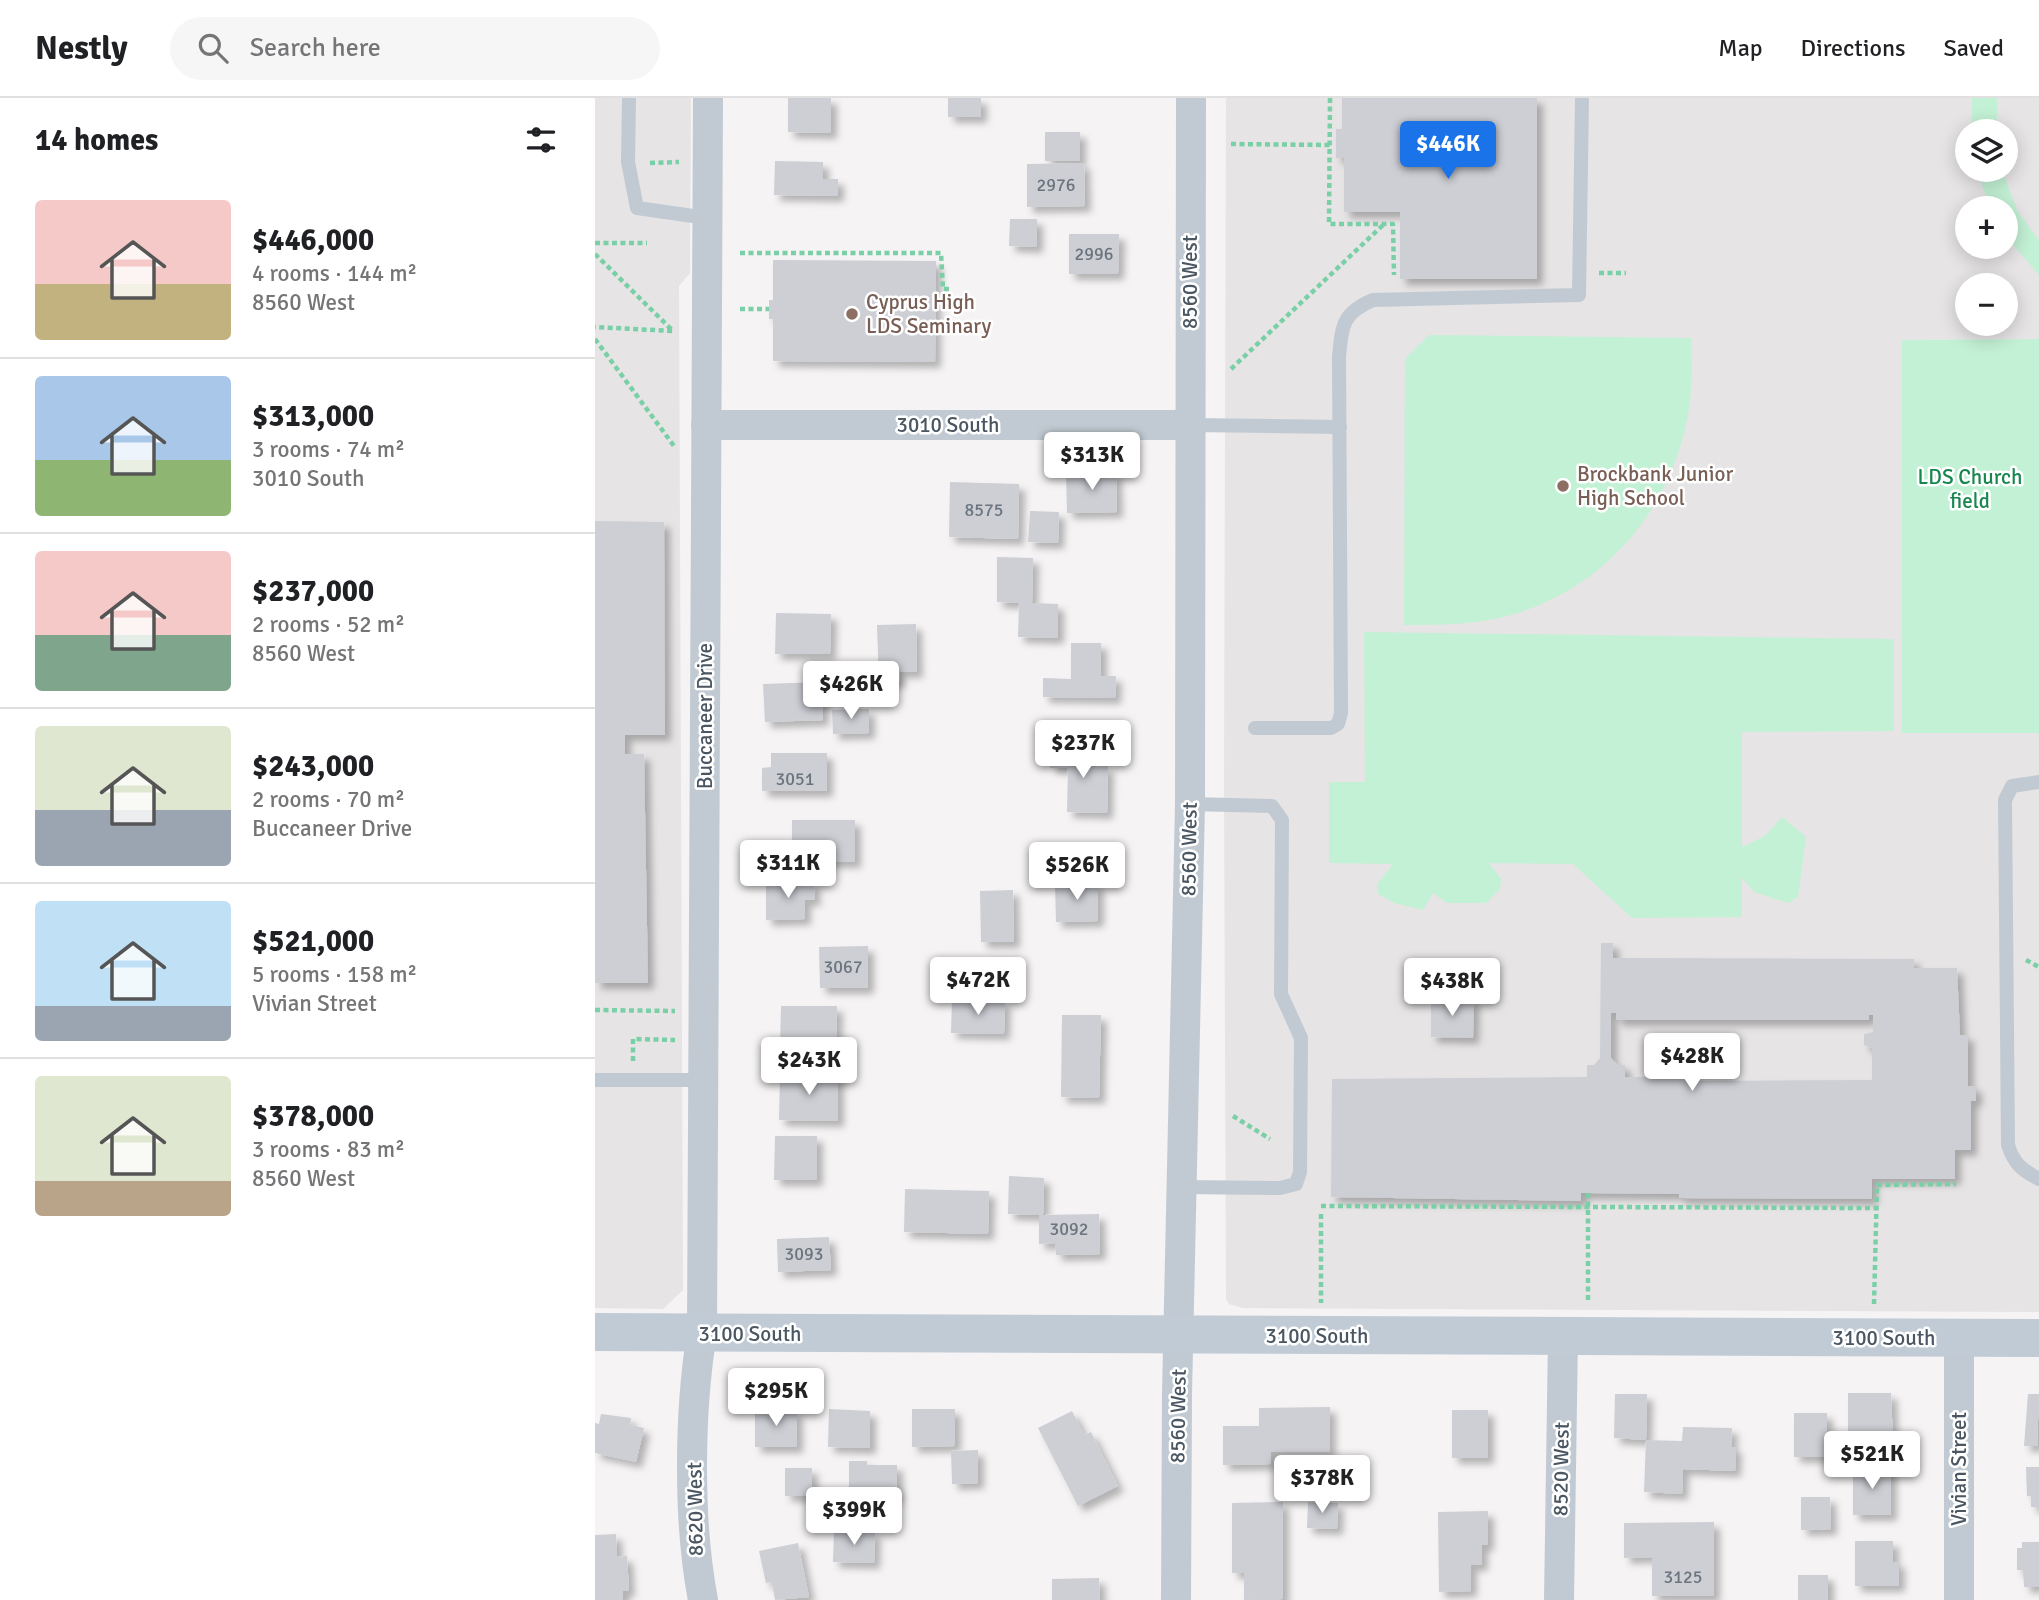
<!DOCTYPE html>
<meta charset="utf-8">
<style>
body{margin:0;font-family:Signika,sans-serif;background:#f6f6f6;color:#202124;height:100vh;display:flex;flex-direction:column;font-size:26px;white-space:nowrap}
*{box-sizing:border-box;margin:0}
p{font-size:23px;color:#757577}
.icon{flex:none;width:38px;height:38px;fill:none;stroke:currentColor;stroke-width:2;stroke-linecap:round;stroke-linejoin:round}
.map{position:relative;flex:1;overflow:hidden}
.panel{display:flex;flex-direction:column;background:#fff;width:595px}
.panel>*{flex:none}
.fabs{position:absolute;left:1360px;top:21px;display:grid;gap:14px}
.fabs a{display:grid;place-items:center;width:63px;height:63px;border-radius:50%;background:#fff;box-shadow:0 4px 18px #0003;font-size:35px}
.price{position:absolute;translate:-50% -60px;padding:0 16px;border-radius:7px;background:#fff;color:#222;font-size:23px;line-height:46px;filter:drop-shadow(0 2px 4px #0008)}
.price::after{content:'';position:absolute;left:50%;top:42px;width:21px;height:16px;margin-left:-10px;background:inherit;clip-path:polygon(0 0,100% 0,50% 100%)}
.price.current{background:#1a73e8;color:#fff}
ul{padding:0;list-style:none}
li{display:flex;align-items:center;gap:21px;height:175px;padding:0 35px}
li+li{border-top:2px solid #e0e0e0}
li span{display:grid;place-items:center;flex:none;width:196px;height:140px;border-radius:7px;color:#555}
li>.icon{margin-inline-start:auto}
span .icon{width:84px;height:84px;fill:#fffc;stroke-width:1}
li b{font-size:30px}
h2{display:flex;justify-content:space-between;align-items:center;height:84px;padding:0 35px;font-size:30px}
header{display:flex;align-items:center;gap:42px;box-sizing:border-box;height:98px;padding:0 35px;background:#fff;border-bottom:2px solid #e0e0e0}
header strong{font-size:33px}
nav{display:flex;gap:38px;margin-inline-start:auto;font-size:24px}
.search{width:490px;height:63px;background:#f6f6f6;display:flex;align-items:center;gap:18px;box-sizing:border-box;padding:0 24px;border-radius:38px;color:#757577;font-size:26px}
main{display:flex;flex:1;min-height:0}
.map>svg:first-child{display:block}
</style>
<header>
<strong>Nestly</strong>
<div class="search"><svg class="icon" aria-label="search" viewBox="0 0 24 24"><circle cx="10" cy="10" r="6"/><path d="M15 15l6 6"/></svg>Search here</div>
<nav><a>Map</a><a>Directions</a><a>Saved</a></nav>
</header>
<main>
<section class="panel">
<h2>14 homes<svg class="icon" aria-label="filters" viewBox="0 0 24 24"><path d="M4 7h16M4 17h16"/><circle cx="9" cy="7" r="2"/><circle cx="15" cy="17" r="2"/></svg></h2>
<ul>
<li><span style="background:linear-gradient(#f6c9c9 60%,#c2b280 0)"><svg class="icon" aria-label="home" viewBox="0 0 24 24"><path d="M3 11l9-7 9 7M6 9v11h12V9"/></svg></span><div><b>$446,000</b><p>4 rooms · 144 m²</p><p>8560 West</p></div></li>
<li><span style="background:linear-gradient(#a9c7e8 60%,#8fb573 0)"><svg class="icon" aria-label="home" viewBox="0 0 24 24"><path d="M3 11l9-7 9 7M6 9v11h12V9"/></svg></span><div><b>$313,000</b><p>3 rooms · 74 m²</p><p>3010 South</p></div></li>
<li><span style="background:linear-gradient(#f6c9c9 60%,#7fa58c 0)"><svg class="icon" aria-label="home" viewBox="0 0 24 24"><path d="M3 11l9-7 9 7M6 9v11h12V9"/></svg></span><div><b>$237,000</b><p>2 rooms · 52 m²</p><p>8560 West</p></div></li>
<li><span style="background:linear-gradient(#dfe7d0 60%,#9aa5b1 0)"><svg class="icon" aria-label="home" viewBox="0 0 24 24"><path d="M3 11l9-7 9 7M6 9v11h12V9"/></svg></span><div><b>$243,000</b><p>2 rooms · 70 m²</p><p>Buccaneer Drive</p></div></li>
<li><span style="background:linear-gradient(#bfe0f5 75%,#9aa5b1 0)"><svg class="icon" aria-label="home" viewBox="0 0 24 24"><path d="M3 11l9-7 9 7M6 9v11h12V9"/></svg></span><div><b>$521,000</b><p>5 rooms · 158 m²</p><p>Vivian Street</p></div></li>
<li><span style="background:linear-gradient(#dfe7d0 75%,#b9a48a 0)"><svg class="icon" aria-label="home" viewBox="0 0 24 24"><path d="M3 11l9-7 9 7M6 9v11h12V9"/></svg></span><div><b>$378,000</b><p>3 rooms · 83 m²</p><p>8560 West</p></div></li>
</ul>
</section>
<div class="map">
<svg width="1444" height="1502" viewBox="0 0 1444 1502">
<defs>
<filter id="shadow"><feDropShadow dx="6" dy="6" stdDeviation="3.5" flood-color="#0004"/></filter>
</defs>
<rect width="100%" height="100%" fill="#f5f3f3"/>
<g fill="#e6e4e5" fill-rule="evenodd">
<polygon points="0,0 96,0 95,175 84,188 88,1192 68,1211 0,1210"/>
<path d="M631,0H1444V241L1307,242L1308,635H1444V1214L648,1210L634,1206L631,1201L629,683ZM1372,33H1410V72H1372ZM1372,110H1410V149H1372ZM1372,187H1410V226H1372Z"/>
</g>
<g fill="#c3f1d5">
<rect x="1377" y="0" width="25" height="33"/>
<polygon points="1382,72 1407,72 1422,112 1444,142 1444,177 1411,139 1410,110 1395,110"/>
<path d="M834,237L1096,240C1096,260 1097,283 1095,303C1083,402 1015,488 919,516C883,527 846,527 809,527L810,261Z"/>
<polygon points="1444,241 1444,635 1307,635 1307,242"/>
<polygon points="769,534 1299,541 1299,633 1147,634 1147,749 1170,738 1187,719 1211,739 1203,799 1193,805 1159,794 1147,780 1147,819 1037,820 978,766 894,765 906,781 905,791 891,805 852,805 838,795 828,812 799,805 783,796 782,786 798,766 734,765 734,684 770,684"/>
</g>
<g fill="#cdcfd5" fill-rule="evenodd" filter="url(#shadow)">
<polygon points="193,0 236,0 236,35 193,34"/>
<rect x="353" y="0" width="33" height="19"/>
<polygon points="747,0 942,0 942,181 805,181 805,114 749,114 749,60 741,60 741,31 747,31"/>
<rect x="450" y="34" width="35" height="29"/>
<polygon points="180,63 228,64 228,81 243,81 243,98 179,97"/>
<polygon points="489,65 490,108 432,109 432,66"/>
<polygon points="415,121 442,121 442,149 414,148"/>
<polygon points="474,136 524,136 523,176 474,176"/>
<polygon points="178,162 341,163 340,264 178,263 178,221 174,221 174,202 178,202"/>
<polygon points="521,374 522,414 472,415 471,375"/>
<polygon points="355,384 424,386 423,441 354,439"/>
<polygon points="435,413 464,414 463,445 433,444"/>
<polygon points="0,423 69,424 70,637 30,637 30,656 49,656 53,885 0,885"/>
<polygon points="402,459 438,460 437,505 463,506 463,540 423,539 424,505 402,504"/>
<polygon points="181,515 236,516 235,556 180,556"/>
<polygon points="321,526 322,574 304,574 305,584 284,584 282,527"/>
<polygon points="476,545 506,545 506,578 521,578 520,600 448,599 448,580 476,581"/>
<polygon points="227,584 228,622 170,624 168,586"/>
<polygon points="274,611 274,635 238,636 237,612"/>
<polygon points="455,650 500,651 500,668 513,668 512,715 472,714 473,670 455,670"/>
<polygon points="176,655 232,655 232,693 167,693 167,670 176,669"/>
<polygon points="197,722 260,722 260,764 209,764 209,746 197,746"/>
<polygon points="219,784 220,802 210,802 210,821 171,822 171,785"/>
<polygon points="503,785 503,823 461,824 460,786"/>
<polygon points="418,792 419,844 386,844 385,793"/>
<path d="M1006,845H1018V860L1319,861V870H1362L1365,937H1373V988H1381V1003H1376V1052H1360V1081H1277V1101L1084,1100V1096L993,1095H986V1103L736,1099L737,981L992,979V967H999L1005,960ZM1016,915H1021V922H1274V917H1278V934L1269,936V947L1277,950V982L1086,983V979H1030V967H1023L1016,960Z"/>
<polygon points="273,848 273,890 225,890 224,849"/>
<polygon points="836,901 879,901 878,940 836,939"/>
<polygon points="357,902 410,903 409,936 356,935"/>
<polygon points="186,908 242,908 241,950 185,953"/>
<polygon points="467,917 506,917 504,1000 466,999"/>
<polygon points="185,976 243,976 243,1023 184,1022"/>
<polygon points="180,1038 222,1038 222,1082 179,1082"/>
<polygon points="414,1078 449,1080 448,1117 504,1116 505,1156 461,1157 460,1145 444,1146 444,1117 413,1116"/>
<polygon points="310,1091 394,1093 393,1136 309,1134"/>
<polygon points="234,1139 236,1172 183,1174 182,1141"/>
<polygon points="1253,1295 1296,1295 1298,1344 1253,1343"/>
<polygon points="1020,1296 1052,1296 1051,1342 1019,1340"/>
<polygon points="1433,1296 1444,1296 1442,1348 1429,1348"/>
<polygon points="735,1309 735,1354 676,1354 676,1366 628,1367 628,1328 664,1328 664,1310"/>
<polygon points="160,1311 202,1313 202,1349 160,1349"/>
<polygon points="234,1311 275,1313 275,1350 233,1349"/>
<polygon points="317,1311 360,1311 360,1348 317,1349"/>
<rect x="857" y="1312" width="36" height="48"/>
<polygon points="477,1313 489,1337 496,1334 523,1388 483,1408 443,1330"/>
<rect x="1199" y="1315" width="33" height="44"/>
<polygon points="6,1316 36,1320 35,1327 49,1330 41,1364 0,1355 0,1325 4,1326"/>
<polygon points="1088,1329 1137,1330 1136,1349 1141,1349 1140,1373 1088,1371 1087,1396 1049,1394 1051,1342 1087,1343"/>
<polygon points="383,1352 383,1385 357,1386 356,1353"/>
<polygon points="254,1363 272,1363 272,1367 302,1367 302,1400 254,1401"/>
<polygon points="1296,1368 1296,1417 1258,1417 1258,1369"/>
<polygon points="1431,1369 1444,1369 1444,1409 1436,1409 1436,1398 1432,1398"/>
<rect x="190" y="1370" width="27" height="28"/>
<polygon points="1206,1399 1235,1399 1236,1431 1206,1432"/>
<polygon points="688,1404 688,1501 649,1502 649,1475 637,1475 637,1405"/>
<polygon points="713,1404 743,1405 742,1431 712,1430"/>
<polygon points="893,1413 893,1447 887,1447 887,1467 876,1467 876,1493 844,1494 843,1414"/>
<polygon points="1119,1424 1119,1498 1057,1498 1057,1459 1029,1460 1029,1425"/>
<polygon points="239,1433 280,1434 279,1465 238,1464"/>
<polygon points="21,1436 22,1459 32,1458 34,1493 28,1493 28,1502 0,1502 0,1437"/>
<polygon points="1260,1443 1298,1443 1298,1464 1304,1464 1304,1488 1260,1488"/>
<polygon points="1427,1444 1444,1444 1444,1489 1429,1489 1428,1472 1422,1472 1422,1450 1427,1450"/>
<polygon points="203,1445 214,1499 180,1502 177,1484 171,1485 164,1453"/>
<rect x="1203" y="1477" width="30" height="25"/>
<polygon points="504,1480 505,1502 457,1502 457,1481"/>
</g>
<g fill="none" stroke-linecap="round" stroke-linejoin="round">
<g stroke="#7ad0a6" stroke-width="4.5" stroke-dasharray="5 3.5" stroke-linecap="butt">
<polyline points="735,0 734,126 798,126 799,177"/>
<polyline points="636,46 735,47"/>
<polyline points="55,65 84,64"/>
<polyline points="0,145 52,145"/>
<polyline points="145,155 346,155 348,191 354,191"/>
<polyline points="0,156 78,233 0,229"/>
<polyline points="1004,175 1031,175"/>
<polyline points="145,211 174,211"/>
<polyline points="0,241 79,348"/>
<polyline points="636,271 788,127"/>
<polyline points="1431,862 1444,869"/>
<polyline points="0,912 80,913"/>
<polyline points="38,963 38,941 80,942"/>
<polyline points="638,1018 675,1041"/>
<polyline points="993,1095 993,1205"/>
<polyline points="726,1108 1279,1110"/>
<polyline points="726,1116 726,1205"/>
<polyline points="1279,1206 1282,1087 1361,1086"/>
</g>
<g stroke="#c1cad2" stroke-width="14">
<polyline points="34,0 33,64 42,110 112,120"/>
<polyline points="595,327 745,329"/>
<path d="M660,630H736L743,626L746,615L744,259C747,228 747,215 778,202L984,197L987,0"/>
<path d="M1444,684L1417,688L1410,702L1413,1047C1419,1066 1427,1072 1444,1081"/>
<polyline points="0,982 108,982"/>
<polyline points="588,1089 685,1090 701,1086 705,1074 706,940 686,896 687,722 677,708 595,706"/>
</g>
<g stroke="#c1cad2" stroke-width="30">
<polyline points="111,327 595,327"/>
<path d="M108,1502C93,1424 94,1314 107,1235L113,0"/>
<polyline points="581,1502 582,1296 595,706 596,0"/>
<polyline points="964,1502 968,1239"/>
<polyline points="1364,1502 1364,1240"/>
</g>
<polyline stroke="#c1cbd6" stroke-width="38" points="0,1234 1444,1240"/>
</g>
<g fill="#8d6e63" stroke="#fff" stroke-width="2.5">
<circle cx="257" cy="216" r="7"/>
<circle cx="968" cy="388" r="7"/>
</g>
<g text-anchor="middle" stroke-width="5" stroke-linejoin="round" paint-order="stroke">
<g font-size="18" fill="#6b747e">
<text x="461" y="93">2976</text>
<text x="499" y="162">2996</text>
<text x="389" y="418">8575</text>
<text x="200" y="687">3051</text>
<text x="248" y="875">3067</text>
<text x="474" y="1137">3092</text>
<text x="209" y="1162">3093</text>
<text x="1088" y="1485">3125</text>
</g>
<g font-size="21" fill="#4a5661" stroke="#fff">
<text transform="translate(595 184) rotate(-90)" y="7">8560 West</text>
<text x="353" y="334">3010 South</text>
<text transform="translate(110 618) rotate(-90)" y="7">Buccaneer Drive</text>
<text transform="translate(594 751) rotate(-89)" y="7">8560 West</text>
<text x="155" y="1243">3100 South</text>
<text x="722" y="1245">3100 South</text>
<text x="1289" y="1247">3100 South</text>
<text transform="translate(583 1318) rotate(-89)" y="7">8560 West</text>
<text transform="translate(966 1371) rotate(-89)" y="7">8520 West</text>
<text transform="translate(1364 1371) rotate(-90)" y="7">Vivian Street</text>
<text transform="translate(100 1411) rotate(-91)" y="7">8620 West</text>
</g>
<g font-size="21" fill="#785e54" stroke="#fff" text-anchor="start">
<text x="271" y="211">Cyprus High<tspan x="271" dy="24">LDS Seminary</tspan></text>
<text x="982" y="383">Brockbank Junior<tspan x="982" dy="24">High School</tspan></text>
</g>
<g font-size="21" fill="#17864f" stroke="#fff">
<text x="1375" y="386">LDS Church<tspan x="1375" dy="24">field</tspan></text>
</g>
</g>
</svg>
<div class="fabs">
<a><svg class="icon" aria-label="layers" viewBox="0 0 24 24"><path d="M12 4l9 5-9 5-9-5zM3 14l9 5 9-5"/></svg></a>
<a>+</a>
<a>−</a>
</div>
<b class="price current" style="left:853px;top:83px">$446K</b>
<b class="price" style="left:497px;top:394px">$313K</b>
<b class="price" style="left:256px;top:623px">$426K</b>
<b class="price" style="left:488px;top:682px">$237K</b>
<b class="price" style="left:193px;top:802px">$311K</b>
<b class="price" style="left:482px;top:804px">$526K</b>
<b class="price" style="left:383px;top:919px">$472K</b>
<b class="price" style="left:857px;top:920px">$438K</b>
<b class="price" style="left:1097px;top:995px">$428K</b>
<b class="price" style="left:214px;top:999px">$243K</b>
<b class="price" style="left:181px;top:1330px">$295K</b>
<b class="price" style="left:1277px;top:1393px">$521K</b>
<b class="price" style="left:727px;top:1417px">$378K</b>
<b class="price" style="left:259px;top:1449px">$399K</b>
</div>
</main>
